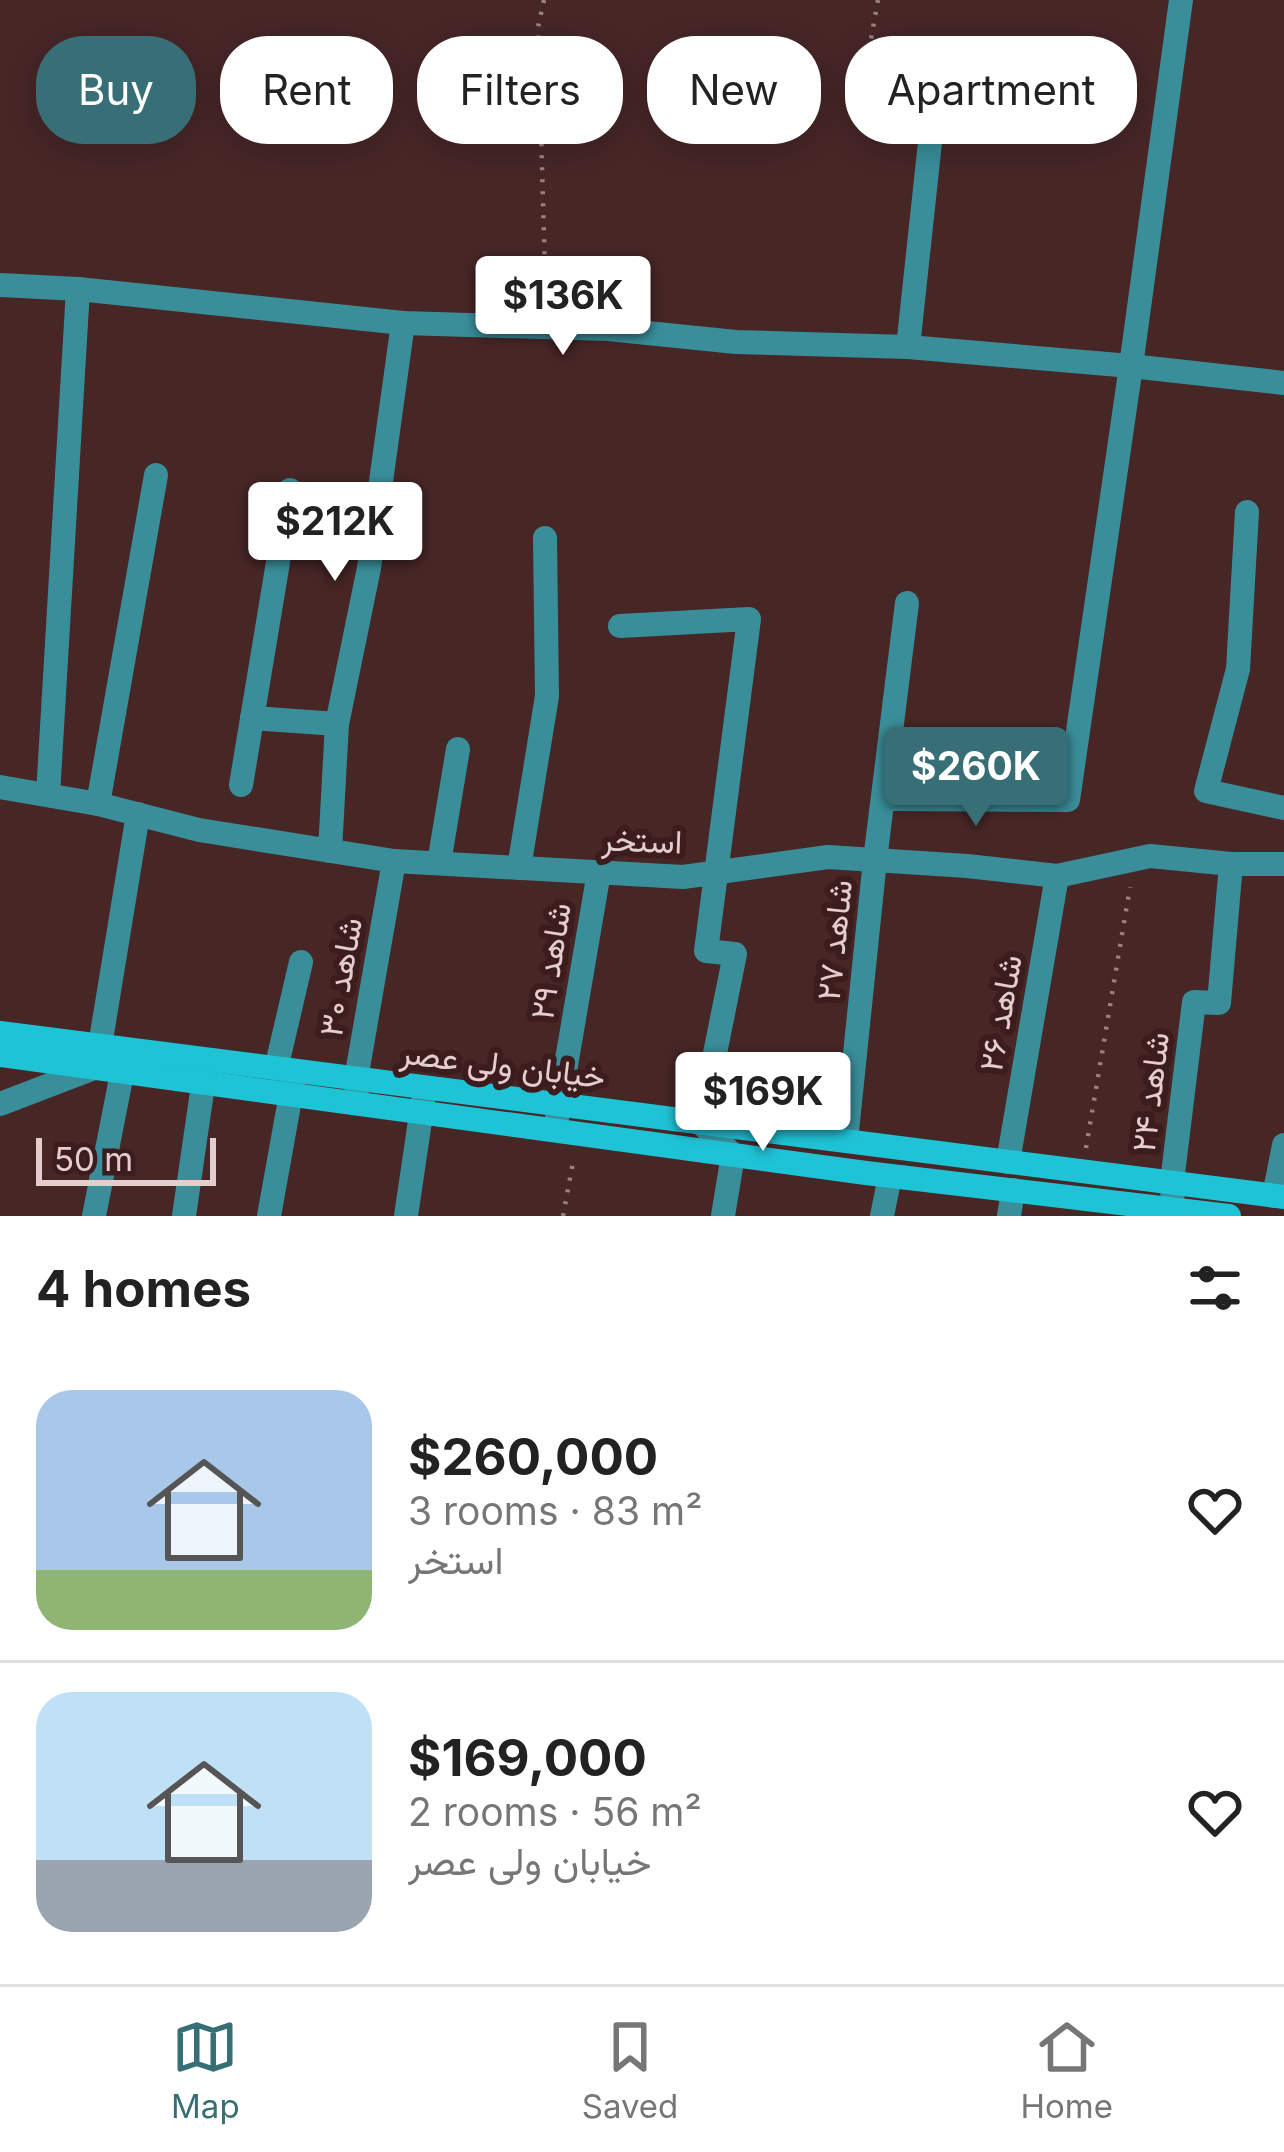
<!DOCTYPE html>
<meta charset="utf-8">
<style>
body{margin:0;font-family:Inter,Vazirmatn,sans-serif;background:#f6f6f6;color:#222;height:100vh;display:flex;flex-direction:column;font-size:45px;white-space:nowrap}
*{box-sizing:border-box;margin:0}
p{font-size:39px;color:#767676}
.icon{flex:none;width:66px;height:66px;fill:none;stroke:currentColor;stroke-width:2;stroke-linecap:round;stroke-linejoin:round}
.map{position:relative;height:1216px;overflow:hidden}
.details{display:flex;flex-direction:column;background:#fff;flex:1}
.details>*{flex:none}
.top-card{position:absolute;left:36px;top:36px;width:1212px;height:108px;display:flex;gap:24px}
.scale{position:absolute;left:36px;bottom:30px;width:180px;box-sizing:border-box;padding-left:12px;border:6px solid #e4cecd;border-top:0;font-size:33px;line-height:42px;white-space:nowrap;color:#e4cecd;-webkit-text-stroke:9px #3c1c1c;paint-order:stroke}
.price{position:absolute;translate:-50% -102px;padding:0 27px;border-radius:12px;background:#fff;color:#222;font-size:39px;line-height:78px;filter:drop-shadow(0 3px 6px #0008)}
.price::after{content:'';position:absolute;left:50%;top:72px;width:36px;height:27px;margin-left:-18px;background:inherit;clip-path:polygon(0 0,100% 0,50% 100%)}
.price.current{background:#386e75;color:#fff}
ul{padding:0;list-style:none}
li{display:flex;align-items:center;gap:36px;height:300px;padding:0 36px}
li+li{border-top:3px solid #e0e0e0}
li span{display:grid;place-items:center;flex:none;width:336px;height:240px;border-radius:36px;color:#555}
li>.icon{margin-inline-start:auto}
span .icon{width:144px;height:144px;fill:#fffc;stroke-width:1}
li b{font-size:51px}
h2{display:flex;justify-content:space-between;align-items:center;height:144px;padding:0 36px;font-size:51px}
.tag{padding:0 42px;border-radius:48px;background:#fff;box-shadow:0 6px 30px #0003;font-size:42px;line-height:108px}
.tag.current{background:#386e75;color:#fff}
.menu{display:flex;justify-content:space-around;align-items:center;height:168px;border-top:3px solid #e0e0e0;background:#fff;font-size:33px;color:#767676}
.menu a{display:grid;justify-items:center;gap:6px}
.menu .current{color:#386e75}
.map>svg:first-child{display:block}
</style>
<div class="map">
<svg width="1284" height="1216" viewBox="0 0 1284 1216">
<rect width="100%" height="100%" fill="#472626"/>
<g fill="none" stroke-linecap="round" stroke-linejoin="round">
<g stroke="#9c8180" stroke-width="4.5" stroke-dasharray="3 9" stroke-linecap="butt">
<polyline points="544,0 538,27 546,306"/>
<polyline points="878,0 856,122 908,130"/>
<polyline points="1086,1148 1130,887"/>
<polyline points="563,1216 574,1157"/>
</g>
<g stroke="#3a8e9a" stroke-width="24">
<polyline points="0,285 78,289 403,323 608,329 736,342 908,347 1131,366 1181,0"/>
<polyline points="908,347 931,133"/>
<polyline points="1247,512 1238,669 1206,791 1284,808"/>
<polyline points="620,626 749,619 706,951 735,954 701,1123 733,1155 723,1216"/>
<polyline points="252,718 337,724"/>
<polyline points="241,785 290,490"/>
<polyline points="0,787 98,804 199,830 394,861 683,877 828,857 967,866 1057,876 1150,856 1231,864 1284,864"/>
<polyline points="48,795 78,289"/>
<polyline points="884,799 1068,800 1131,366 1284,383"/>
<polyline points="98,804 156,475"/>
<polyline points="330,851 337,724 369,568 403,323"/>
<polyline points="439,863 458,749"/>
<polyline points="519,868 547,696 545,538"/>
<polyline points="95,1066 100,1046 138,814"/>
<polyline points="276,1069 301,962"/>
<polyline points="357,1097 356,1079 394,861"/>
<polyline points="556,1124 599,872"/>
<polyline points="846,1141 875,860 907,603"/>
<polyline points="1008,1162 1057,876"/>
<polyline points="1274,1196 1284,1145"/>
<polyline points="94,1216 126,1053"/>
<polyline points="184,1216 206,1064"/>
<polyline points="269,1216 294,1077"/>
<polyline points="406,1216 424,1094"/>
<polyline points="882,1216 890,1176"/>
<polyline points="1009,1216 1013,1190"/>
<polyline points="1173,1216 1172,1182 1194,1002 1219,1003 1231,864"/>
</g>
<polyline stroke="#3a8e9a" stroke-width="24" points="0,1104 94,1068"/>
<g stroke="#1fc3d6" stroke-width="24">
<polyline points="0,1033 1284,1197"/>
<polyline points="0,1055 866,1173 1229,1216"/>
</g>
</g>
<g text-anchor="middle" stroke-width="12" stroke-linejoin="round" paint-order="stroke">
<g font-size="33" fill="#e4cecd" stroke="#3c1c1c">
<text transform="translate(642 840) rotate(2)" y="12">استخر</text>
<text transform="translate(834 940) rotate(-84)" y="12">شاهد ۲۷</text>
<text transform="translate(550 961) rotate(-81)" y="12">شاهد ۲۹</text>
<text transform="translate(340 977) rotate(-80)" y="12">شاهد ۳۰</text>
<text transform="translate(1000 1013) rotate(-80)" y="12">شاهد ۲۶</text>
<text transform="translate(503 1064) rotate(7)" y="12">خیابان ولی عصر</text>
<text transform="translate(1150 1092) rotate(-83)" y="12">شاهد ۲۴</text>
</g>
</g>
</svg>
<div class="scale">50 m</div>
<b class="price" style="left:563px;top:358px">$136K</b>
<b class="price" style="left:335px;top:584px">$212K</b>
<b class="price current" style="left:976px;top:829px">$260K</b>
<b class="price" style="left:763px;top:1154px">$169K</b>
<div class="top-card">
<a class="tag current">Buy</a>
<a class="tag">Rent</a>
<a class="tag">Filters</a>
<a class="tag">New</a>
<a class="tag">Apartment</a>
</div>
</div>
<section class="details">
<h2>4 homes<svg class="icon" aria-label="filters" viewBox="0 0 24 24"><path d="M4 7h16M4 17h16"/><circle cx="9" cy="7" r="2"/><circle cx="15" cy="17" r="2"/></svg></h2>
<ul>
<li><span style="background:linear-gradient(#a9c7e8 75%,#8fb573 0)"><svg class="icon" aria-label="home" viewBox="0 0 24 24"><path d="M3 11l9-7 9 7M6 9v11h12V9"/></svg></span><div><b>$260,000</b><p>3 rooms · 83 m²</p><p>استخر</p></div><svg class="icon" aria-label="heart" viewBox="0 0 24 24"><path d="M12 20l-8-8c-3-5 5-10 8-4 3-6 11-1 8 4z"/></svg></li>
<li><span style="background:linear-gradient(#bfe0f5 70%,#9aa5b1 0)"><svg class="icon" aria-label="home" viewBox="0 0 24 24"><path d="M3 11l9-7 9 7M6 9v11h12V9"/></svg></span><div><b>$169,000</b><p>2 rooms · 56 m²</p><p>خیابان ولی عصر</p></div><svg class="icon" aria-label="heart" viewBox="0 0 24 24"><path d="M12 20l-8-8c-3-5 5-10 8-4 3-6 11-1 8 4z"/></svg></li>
</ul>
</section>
<nav class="menu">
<a class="current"><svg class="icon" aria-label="map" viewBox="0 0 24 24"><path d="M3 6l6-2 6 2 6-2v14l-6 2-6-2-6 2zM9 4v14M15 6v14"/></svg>Map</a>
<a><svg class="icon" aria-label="saved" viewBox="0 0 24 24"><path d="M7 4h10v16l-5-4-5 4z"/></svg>Saved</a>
<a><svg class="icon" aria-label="home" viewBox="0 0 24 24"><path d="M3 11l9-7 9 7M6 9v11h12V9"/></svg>Home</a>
</nav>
